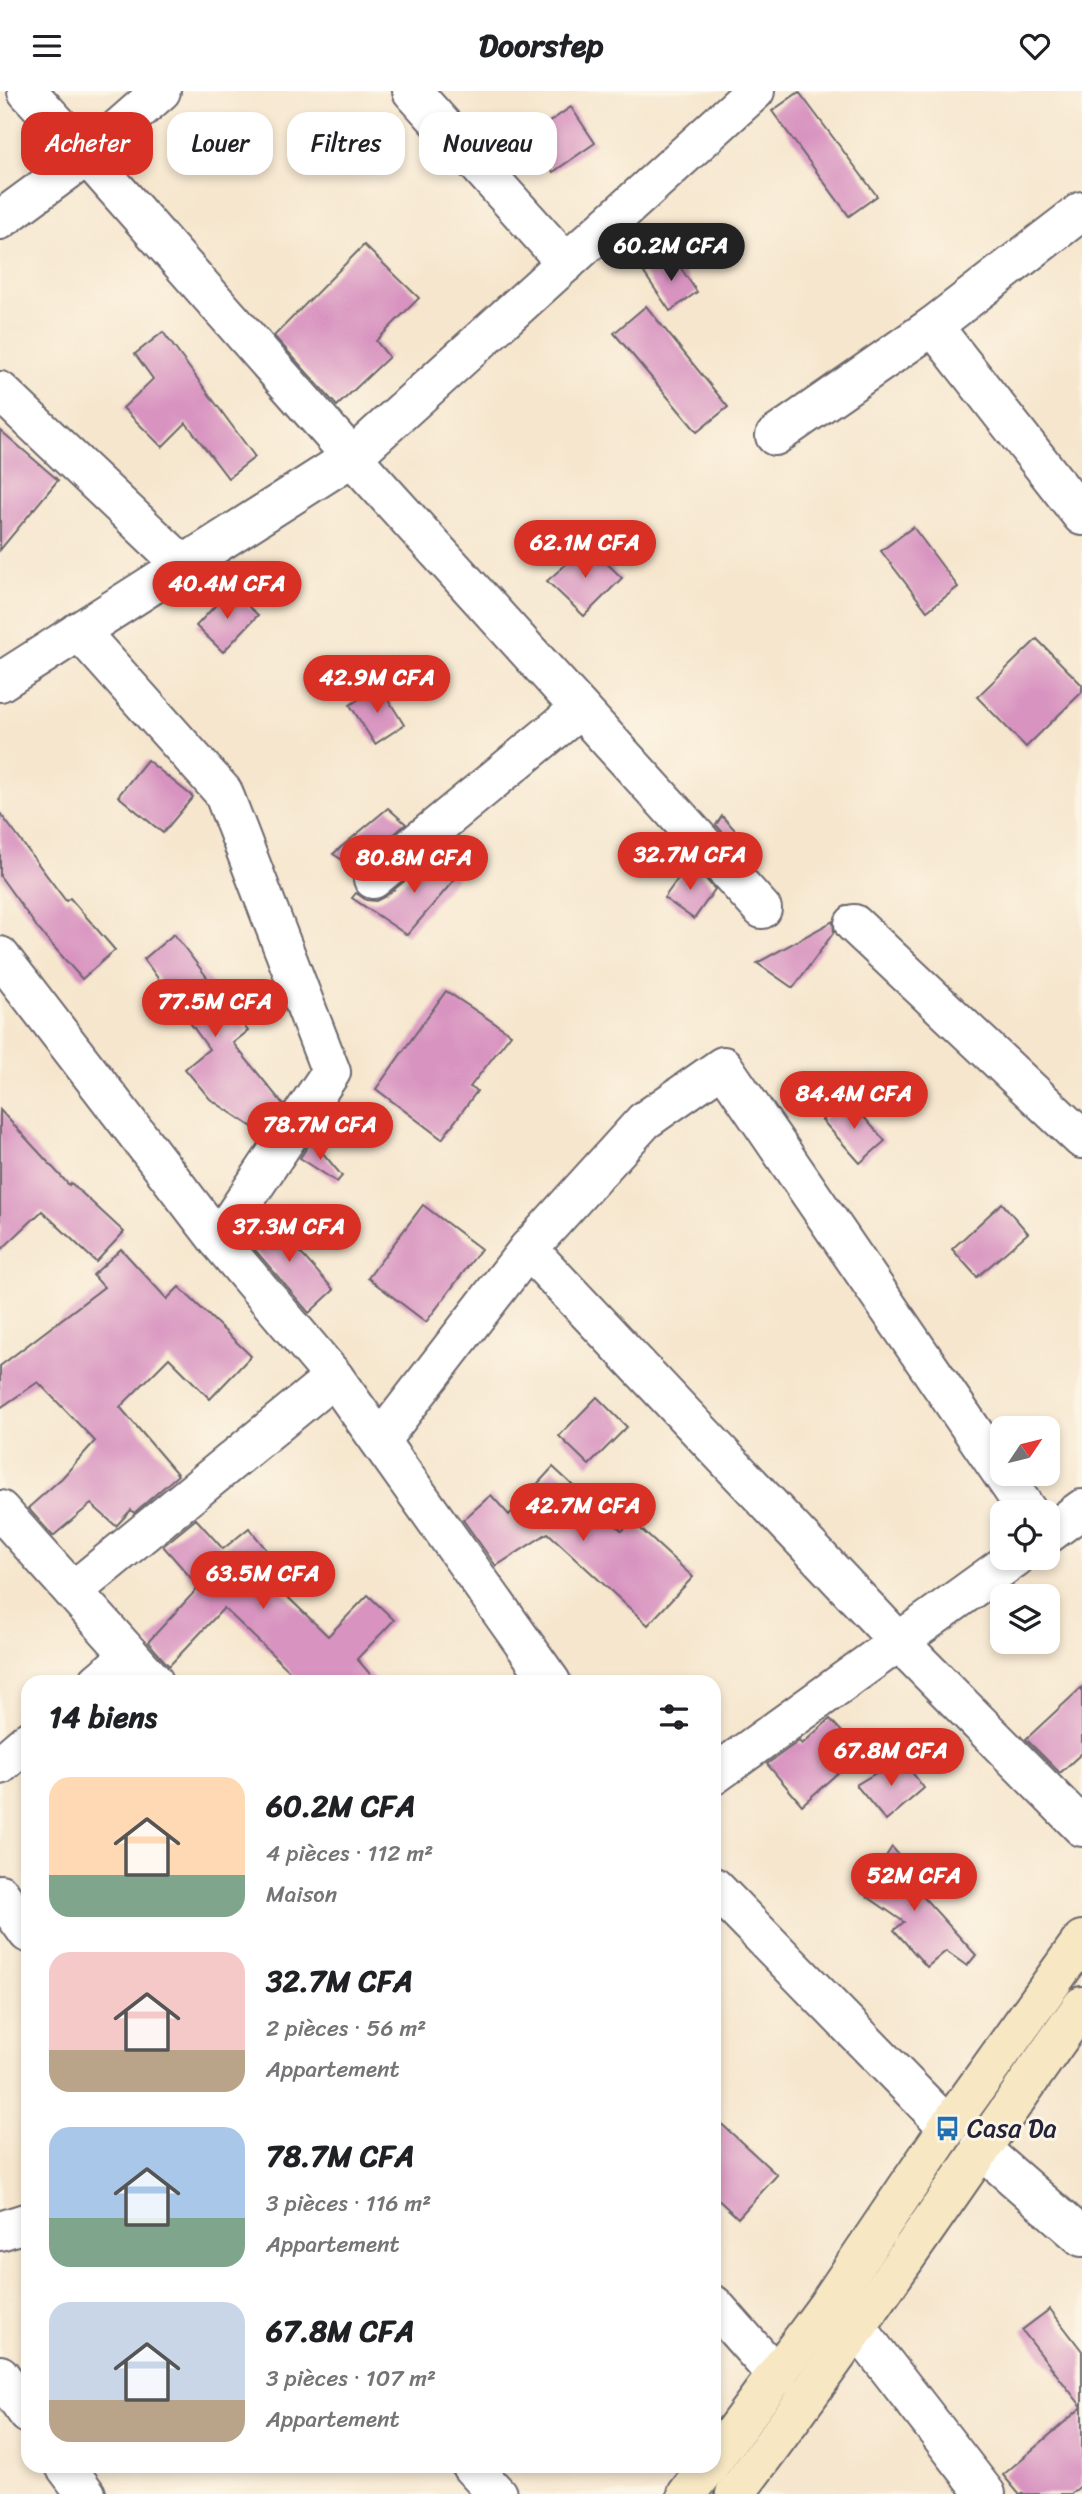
<!DOCTYPE html>
<html lang="fr">
<meta charset="utf-8">
<style>
body{margin:0;font-family:Sriracha,sans-serif;background:#f2f2f2;color:#202124;height:100vh;display:flex;flex-direction:column;font-size:26px;white-space:nowrap}
*{box-sizing:border-box;margin:0}
p{font-size:23px;color:#757577}
.icon{flex:none;width:38px;height:38px;fill:none;stroke:currentColor;stroke-width:2;stroke-linecap:round;stroke-linejoin:round}
.map{position:relative;flex:1;overflow:hidden}
.panel{position:absolute;left:21px;top:1584px;width:700px;height:798px;display:flex;flex-direction:column;background:#fff;border-radius:21px;box-shadow:0 4px 10px #0003}
.panel>*{flex:none}
.banner{position:absolute;left:21px;top:21px;width:700px;height:63px;display:flex;gap:14px}
.needle{width:46px;rotate:55deg}
.tools{position:absolute;left:990px;top:1325px;display:grid;gap:14px}
.tools a{display:grid;place-items:center;width:70px;height:70px;border-radius:14px;background:#fff;box-shadow:0 4px 10px #0003;font-size:35px}
.price{position:absolute;translate:-50% -60px;padding:0 16px;border-radius:24px;background:#d93025;color:#fff;font-size:23px;line-height:46px;filter:drop-shadow(0 2px 4px #0008)}
.price::after{content:'';position:absolute;left:50%;top:42px;width:21px;height:16px;margin-left:-10px;background:inherit;clip-path:polygon(0 0,100% 0,50% 100%)}
.price.selected{background:#222;color:#fff}
ul{padding:0;list-style:none}
li{display:flex;align-items:center;gap:21px;height:175px;padding:0 28px}
li span{display:grid;place-items:center;flex:none;width:196px;height:140px;border-radius:21px;color:#555}
li>.icon{margin-inline-start:auto}
span .icon{width:84px;height:84px;fill:#fffc;stroke-width:1}
li b{font-size:30px}
h2{display:flex;justify-content:space-between;align-items:center;height:84px;padding:0 28px;font-size:30px}
.pill{padding:0 24px;border-radius:21px;background:#fff;box-shadow:0 4px 10px #0003;font-size:24px;line-height:63px}
.pill.selected{background:#d93025;color:#fff}
header{display:flex;justify-content:space-between;align-items:center;height:91px;padding:0 28px;background:#fff;font-size:32px;font-weight:700}
.map>svg:first-child{display:block}
</style>
<header><svg class="icon" aria-label="menu" viewBox="0 0 24 24"><path d="M4 6h16M4 12h16M4 18h16"/></svg>Doorstep<svg class="icon" aria-label="heart" viewBox="0 0 24 24"><path d="M12 20l-8-8c-3-5 5-10 8-4 3-6 11-1 8 4z"/></svg></header>
<div class="map">
<svg width="1082" height="2403" viewBox="0 0 1082 2403">
<rect width="100%" height="100%" fill="#fcf5e5"/>
<filter id="ink" filterUnits="userSpaceOnUse"><feTurbulence type="fractalNoise" baseFrequency=".0143" numOctaves="2"/><feDisplacementMap in="SourceGraphic" scale="14" xChannelSelector="R" yChannelSelector="G"/><feConvolveMatrix kernelMatrix="1 2 1 2 8 2 1 2 1" color-interpolation-filters="sRGB"/></filter>
<filter id="wash" filterUnits="userSpaceOnUse"><feTurbulence type="fractalNoise" baseFrequency=".00686" numOctaves="4" result="noise"/><feDisplacementMap in="SourceGraphic" scale="28" xChannelSelector="R" yChannelSelector="G"/><feGaussianBlur stdDeviation="1.57" result="paint"/><feColorMatrix in="noise" values="0 0 0 0 0 0 0 0 0 0 0 0 0 0 0 0 0 1.4 0 .05"/><feComposite in="paint" operator="in"/></filter>
<g filter="url(#wash)">
<rect width="100%" height="100%" fill="#f6e6ce"/>
<g id="blocks">
<g fill="#d893c0">
<polygon points="799,1 877,105 849,125 772,20"/>
<polygon points="571,16 595,52 553,81 529,45"/>
<polygon points="364,154 419,207 376,250 389,266 337,315 274,245"/>
<polygon points="672,164 697,201 670,220 644,182"/>
<polygon points="646,215 728,316 697,341 614,242"/>
<polygon points="163,241 255,366 228,387 186,332 162,356 123,317 153,288 135,263"/>
<polygon points="0,339 58,389 0,459"/>
<polygon points="913,436 958,496 927,520 881,460"/>
<polygon points="588,454 622,487 584,525 547,490"/>
<polygon points="230,499 258,524 223,561 196,535"/>
<polygon points="1037,548 1082,594 1082,601 1026,656 977,606"/>
<polygon points="380,595 404,634 375,653 350,614"/>
<polygon points="147,669 193,706 163,742 118,705"/>
<polygon points="388,717 406,733 355,777 333,763"/>
<polygon points="0,722 66,810 70,807 115,859 82,888 39,839 0,785"/>
<polygon points="722,725 747,752 740,761 716,734"/>
<polygon points="439,762 461,781 407,844 352,807 356,802 366,809 376,810 386,805"/>
<polygon points="690,771 715,798 694,828 664,807"/>
<polygon points="833,830 834,841 793,897 757,872"/>
<polygon points="174,843 248,940 233,952 283,1013 263,1043 210,1008 185,978 209,958 144,868"/>
<polygon points="446,900 511,943 470,996 477,1000 442,1048 376,998"/>
<polygon points="847,1007 885,1050 860,1072 822,1029"/>
<polygon points="0,1019 69,1094 71,1092 124,1141 96,1171 42,1120 0,1160"/>
<polygon points="312,1049 342,1085 337,1091 300,1067"/>
<polygon points="1002,1112 1028,1142 977,1186 952,1158"/>
<polygon points="423,1114 481,1158 426,1231 368,1187"/>
<polygon points="264,1122 334,1199 309,1222 245,1147"/>
<polygon points="121,1158 167,1208 179,1196 251,1265 210,1308 169,1267 120,1316 178,1384 134,1422 131,1419 116,1435 91,1413 53,1445 28,1417 62,1387 95,1350 38,1291 0,1317 0,1275 104,1196 93,1184"/>
<polygon points="597,1306 627,1336 589,1374 559,1345"/>
<polygon points="553,1376 622,1440 632,1430 693,1486 648,1534 548,1442 496,1475 463,1429 491,1404 509,1424"/>
<polygon points="196,1428 223,1458 249,1437 278,1473 264,1483 328,1545 368,1504 394,1529 357,1568 377,1591 301,1591 224,1517 169,1575 148,1551 199,1496 163,1455"/>
<polygon points="1082,1596 1082,1662 1060,1682 1026,1648"/>
<polygon points="830,1628 861,1661 802,1714 767,1673 799,1650 802,1653"/>
<polygon points="901,1667 924,1697 886,1730 856,1694"/>
<polygon points="892,1756 922,1791 916,1798 976,1864 967,1875 946,1860 927,1876 894,1839 904,1831 862,1802"/>
<polygon points="714,2026 777,2084 738,2127 714,2105"/>
<polygon points="1050,2218 1082,2260 1082,2394 1071,2403 1019,2403 1003,2384 1082,2316 1022,2239"/>
</g>
</g>
</g>
<g filter="url(#ink)">
<use href="#blocks" fill-opacity="0" stroke="#6c676e" stroke-width="2"/>
<g fill="none" stroke-linecap="round" stroke-linejoin="round">
<defs>
<g id="street">
<polyline points="27,0 87,65 352,366 762,818"/>
<polyline points="412,0 566,172"/>
<polyline points="0,129 87,65 161,0"/>
<polyline points="933,235 1082,425"/>
<polyline points="0,300 183,474"/>
<polyline points="775,345 933,235 1082,120"/>
<polyline points="79,540 223,701 331,981 218,1149"/>
<polyline points="0,591 352,366 755,0"/>
<polyline points="373,788 580,618"/>
<polyline points="854,833 1082,1048"/>
<polyline points="0,865 218,1149 334,1286 551,1591"/>
<polyline points="528,1158 899,1551 1082,1736"/>
<polyline points="380,1350 528,1158 644,1030 723,975 1028,1421"/>
<polyline points="0,1419 154,1591"/>
<polyline points="1048,1443 1082,1418"/>
<polyline points="73,1500 334,1286"/>
<polyline points="98,1591 130,1564"/>
<polyline points="0,1674 28,1650"/>
<polyline points="714,1684 1016,1466"/>
<polyline points="714,1796 948,2036"/>
<polyline points="0,1803 28,1842"/>
<polyline points="980,2057 1082,2146"/>
<polyline points="0,2140 28,2131"/>
<polyline points="714,2214 777,2285"/>
<polyline points="858,2238 986,2403"/>
<polyline points="0,2284 28,2323"/>
<polyline points="65,2375 86,2403"/>
<polyline points="471,2375 497,2403"/>
</g>
<g id="secondary">
<polyline points="714,2368 827,2215 948,2036 1082,1849"/>
<polyline points="687,2403 709,2375"/>
<path d="M735,2403C856,2244 966,2077 1082,1915"/>
</g>
</defs>
<use href="#street" stroke="#6c676e" stroke-width="42"/>
<use href="#secondary" stroke="#6c676e" stroke-width="42"/>
<use href="#street" stroke="#fff" stroke-width="38"/>
<use href="#secondary" stroke="#f7e8c3" stroke-width="38"/>
</g>
</g>
<defs>
<symbol id="bus-bare" viewBox="-9 -9 18 18"><path d="M-5-6H5V4H4V6H2V4H-2V6H-4V4H-5ZM-3.5-4V0h7V-4ZM-3.5 1.2v1.5H-2V1.2ZM2 1.2v1.5H3.5V1.2Z" fill="#1f6fb2" stroke="#fcf5e5" stroke-width="2.5" paint-order="stroke"/></symbol>
</defs>
<g fill-rule="evenodd">
<use href="#bus-bare" x="930" y="2020" width="35" height="35"/>
</g>
<g text-anchor="middle" stroke-width="6" stroke-linejoin="round" paint-order="stroke">
<g font-size="26" fill="#22223b" stroke="#fcf5e5" text-anchor="start">
<text x="967" y="2046">Casa Da</text>
</g>
</g>
</svg>
<div class="tools">
<a><svg class="needle" viewBox="-14 -14 28 28"><path d="M0-13l5 13h-10z" fill="#e53935"/><path d="M0 13l5-13h-10z" fill="#757577"/></svg></a>
<a><svg class="icon" aria-label="locate" viewBox="0 0 24 24"><circle cx="12" cy="12" r="6"/><path d="M12 2v4M12 18v4M2 12h4M18 12h4"/></svg></a>
<a><svg class="icon" aria-label="layers" viewBox="0 0 24 24"><path d="M12 4l9 5-9 5-9-5zM3 14l9 5 9-5"/></svg></a>
</div>
<b class="price selected" style="left:671px;top:192px">60.2M CFA</b>
<b class="price" style="left:585px;top:489px">62.1M CFA</b>
<b class="price" style="left:227px;top:530px">40.4M CFA</b>
<b class="price" style="left:377px;top:624px">42.9M CFA</b>
<b class="price" style="left:690px;top:801px">32.7M CFA</b>
<b class="price" style="left:414px;top:804px">80.8M CFA</b>
<b class="price" style="left:215px;top:948px">77.5M CFA</b>
<b class="price" style="left:854px;top:1040px">84.4M CFA</b>
<b class="price" style="left:320px;top:1071px">78.7M CFA</b>
<b class="price" style="left:289px;top:1173px">37.3M CFA</b>
<b class="price" style="left:583px;top:1452px">42.7M CFA</b>
<b class="price" style="left:263px;top:1520px">63.5M CFA</b>
<b class="price" style="left:891px;top:1697px">67.8M CFA</b>
<b class="price" style="left:914px;top:1822px">52M CFA</b>
<div class="banner">
<a class="pill selected">Acheter</a>
<a class="pill">Louer</a>
<a class="pill">Filtres</a>
<a class="pill">Nouveau</a>
</div>
<section class="panel">
<h2>14 biens<svg class="icon" aria-label="filters" viewBox="0 0 24 24"><path d="M4 7h16M4 17h16"/><circle cx="9" cy="7" r="2"/><circle cx="15" cy="17" r="2"/></svg></h2>
<ul>
<li><span style="background:linear-gradient(#ffd9b3 70%,#7fa58c 0)"><svg class="icon" aria-label="home" viewBox="0 0 24 24"><path d="M3 11l9-7 9 7M6 9v11h12V9"/></svg></span><div><b>60.2M CFA</b><p>4 pièces · 112 m²</p><p>Maison</p></div></li>
<li><span style="background:linear-gradient(#f6c9c9 70%,#b9a48a 0)"><svg class="icon" aria-label="home" viewBox="0 0 24 24"><path d="M3 11l9-7 9 7M6 9v11h12V9"/></svg></span><div><b>32.7M CFA</b><p>2 pièces · 56 m²</p><p>Appartement</p></div></li>
<li><span style="background:linear-gradient(#a9c7e8 65%,#7fa58c 0)"><svg class="icon" aria-label="home" viewBox="0 0 24 24"><path d="M3 11l9-7 9 7M6 9v11h12V9"/></svg></span><div><b>78.7M CFA</b><p>3 pièces · 116 m²</p><p>Appartement</p></div></li>
<li><span style="background:linear-gradient(#c9d6e8 70%,#b9a48a 0)"><svg class="icon" aria-label="home" viewBox="0 0 24 24"><path d="M3 11l9-7 9 7M6 9v11h12V9"/></svg></span><div><b>67.8M CFA</b><p>3 pièces · 107 m²</p><p>Appartement</p></div></li>
</ul>
</section>
</div>
